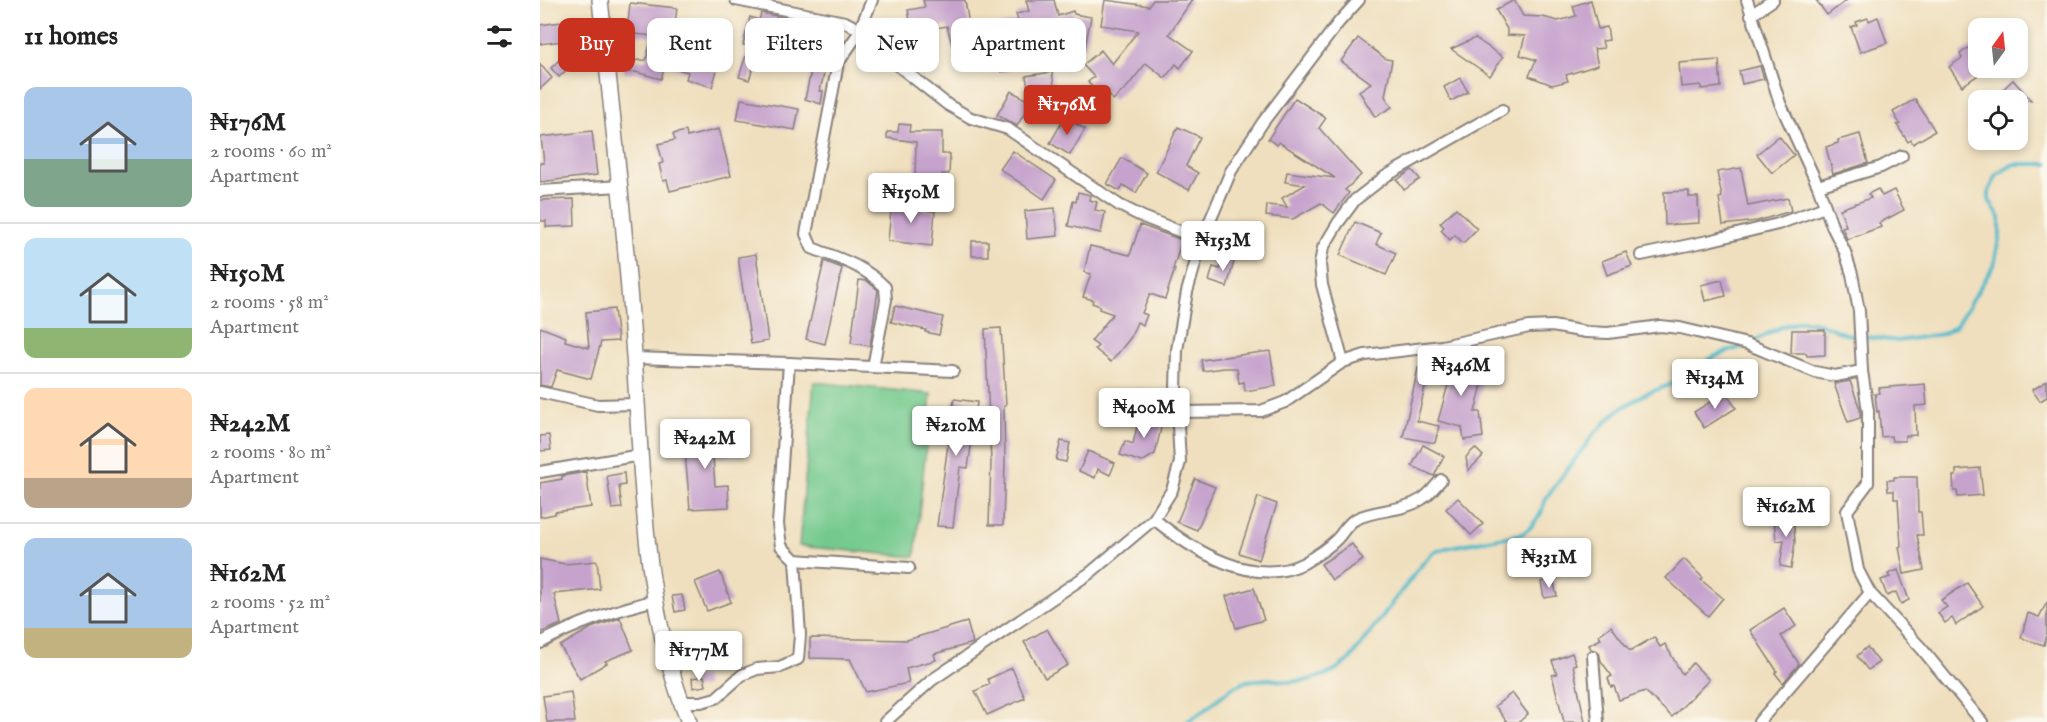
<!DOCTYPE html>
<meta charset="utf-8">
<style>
body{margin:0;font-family:"IM FELL English",serif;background:#f2f2f2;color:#222;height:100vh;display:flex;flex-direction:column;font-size:22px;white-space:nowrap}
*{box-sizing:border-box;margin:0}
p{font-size:20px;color:#767676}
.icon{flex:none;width:33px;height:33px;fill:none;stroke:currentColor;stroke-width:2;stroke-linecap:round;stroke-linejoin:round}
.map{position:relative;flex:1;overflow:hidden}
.side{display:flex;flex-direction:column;background:#fff;width:540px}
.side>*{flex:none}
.banner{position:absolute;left:18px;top:18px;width:570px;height:54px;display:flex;gap:12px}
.needle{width:39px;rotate:15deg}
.buttons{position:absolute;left:1428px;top:18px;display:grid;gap:12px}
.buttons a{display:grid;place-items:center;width:60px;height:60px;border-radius:12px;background:#fff;box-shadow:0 3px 9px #0003;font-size:30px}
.price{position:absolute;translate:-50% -51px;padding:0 14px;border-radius:6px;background:#fff;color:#222;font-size:20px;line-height:39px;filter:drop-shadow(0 2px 3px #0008)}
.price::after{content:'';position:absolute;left:50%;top:36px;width:18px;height:14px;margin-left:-9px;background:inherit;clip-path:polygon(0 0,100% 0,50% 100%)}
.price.selected{background:#c8321e;color:#fff}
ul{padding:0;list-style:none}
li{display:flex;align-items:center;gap:18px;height:150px;padding:0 24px}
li+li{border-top:2px solid #e0e0e0}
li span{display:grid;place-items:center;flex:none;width:168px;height:120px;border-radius:12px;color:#555}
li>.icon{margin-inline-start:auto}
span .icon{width:72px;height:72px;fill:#fffc;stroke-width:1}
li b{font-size:26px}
h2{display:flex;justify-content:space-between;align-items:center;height:72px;padding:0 24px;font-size:26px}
.tag{padding:0 21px;border-radius:12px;background:#fff;box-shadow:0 3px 9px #0003;font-size:21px;line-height:54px}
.tag.selected{background:#c8321e;color:#fff}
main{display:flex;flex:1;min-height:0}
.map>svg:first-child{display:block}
</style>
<main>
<section class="side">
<h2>11 homes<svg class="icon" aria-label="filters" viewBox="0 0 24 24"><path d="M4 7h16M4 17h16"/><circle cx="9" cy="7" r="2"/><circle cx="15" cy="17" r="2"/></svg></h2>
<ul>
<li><span style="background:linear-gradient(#a9c7e8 60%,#7fa58c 0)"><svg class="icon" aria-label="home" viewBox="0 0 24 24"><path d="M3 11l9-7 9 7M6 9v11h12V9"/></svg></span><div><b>₦176M</b><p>2 rooms · 60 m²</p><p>Apartment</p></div></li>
<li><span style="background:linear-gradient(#bfe0f5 75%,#8fb573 0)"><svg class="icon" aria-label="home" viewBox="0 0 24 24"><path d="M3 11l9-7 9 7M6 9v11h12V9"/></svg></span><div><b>₦150M</b><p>2 rooms · 58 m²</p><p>Apartment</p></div></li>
<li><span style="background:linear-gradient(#ffd9b3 75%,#b9a48a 0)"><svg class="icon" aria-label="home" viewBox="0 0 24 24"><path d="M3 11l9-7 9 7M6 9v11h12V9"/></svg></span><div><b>₦242M</b><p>2 rooms · 80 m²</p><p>Apartment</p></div></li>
<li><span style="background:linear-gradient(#a9c7e8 75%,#c2b280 0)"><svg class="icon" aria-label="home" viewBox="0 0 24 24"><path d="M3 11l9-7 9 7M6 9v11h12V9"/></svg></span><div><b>₦162M</b><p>2 rooms · 52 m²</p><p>Apartment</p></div></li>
</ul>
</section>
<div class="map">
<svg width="1507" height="722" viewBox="0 0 1507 722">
<rect width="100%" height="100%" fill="#fbf7ec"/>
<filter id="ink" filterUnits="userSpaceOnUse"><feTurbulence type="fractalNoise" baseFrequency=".0167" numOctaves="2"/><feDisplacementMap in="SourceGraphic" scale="12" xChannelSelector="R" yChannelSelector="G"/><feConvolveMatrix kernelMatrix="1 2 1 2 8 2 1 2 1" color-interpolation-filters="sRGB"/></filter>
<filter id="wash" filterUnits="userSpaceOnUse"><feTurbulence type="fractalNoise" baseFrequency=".008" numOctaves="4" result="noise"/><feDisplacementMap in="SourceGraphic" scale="24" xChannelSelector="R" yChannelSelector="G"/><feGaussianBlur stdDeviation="1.35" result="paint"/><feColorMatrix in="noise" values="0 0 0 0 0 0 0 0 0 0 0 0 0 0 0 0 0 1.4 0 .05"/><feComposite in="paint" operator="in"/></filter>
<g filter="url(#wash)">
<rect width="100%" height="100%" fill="#efdfbe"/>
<polygon fill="#73c98d" stroke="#4a7664" stroke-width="1.5" points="274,382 391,394 375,557 259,546"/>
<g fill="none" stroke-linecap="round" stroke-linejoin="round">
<g stroke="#4eb9cb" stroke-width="4">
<polyline points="1210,343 1241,327 1261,321 1279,323 1305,334 1358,341 1402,334 1416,326 1454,265 1460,234 1460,218 1449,200 1449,191 1457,174 1474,164 1507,164"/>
<polyline points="647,722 662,712 690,689 707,681 729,679 750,682 769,680 791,673 809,660 882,564 894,552 910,547 982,534 990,528 1000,515 1006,498 1054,434 1077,411 1103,395 1137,382 1173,357 1203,346"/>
</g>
</g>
<g id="blocks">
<g fill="#c6a3cd">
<polygon points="383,0 425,0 430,32 478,21 476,14 489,11 486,0 514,0 518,16 533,11 534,14 551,17 545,48 535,45 537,36 491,48 489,42 466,48 472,70 461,72 456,50 416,60 407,26 372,32 368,10 385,7"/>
<polygon points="565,0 609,6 613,0 652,0 629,34 653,51 640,68 636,64 625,78 606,63 588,86 573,100 565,90 559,95 548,82 554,77 543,65 561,50 572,64 598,31 561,25"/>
<polygon points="974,0 983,16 1003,17 1018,21 1036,16 1033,6 1051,0 1058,29 1067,27 1069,40 1062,41 1064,48 1054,49 1058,65 1026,75 1028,81 1012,85 989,76 996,60 980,55 985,36 967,35 967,29 956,10"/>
<polygon points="1276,0 1307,0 1287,15"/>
<polygon points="90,3 137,8 134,31 156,37 155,43 183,51 172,87 146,79 148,72 125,66 121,79 96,72 84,73 83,61 106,60 112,36 87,33"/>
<polygon points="221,13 261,21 249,68 216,60 209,80 199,77 209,46 203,45 210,17 219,20"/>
<polygon points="1338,17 1347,43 1320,52 1311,27 1317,25 1316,22 1328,18 1329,21"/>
<polygon points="43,19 45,38 0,44 0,25"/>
<polygon points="818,38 846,59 852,60 845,96 852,107 835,117 819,91 831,83 801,61"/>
<polygon points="935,38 963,57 950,76 911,49"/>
<polygon points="38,42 49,54 40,61 38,59 19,77 11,68"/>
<polygon points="1431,46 1433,50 1438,46 1438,75 1422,86 1409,67 1422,58 1420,54"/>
<polygon points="1179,60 1181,87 1161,89 1161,85 1141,87 1139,63"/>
<polygon points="0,64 12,78 0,89"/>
<polygon points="272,66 285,69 280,91 283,91 281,104 265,99"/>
<polygon points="1220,66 1224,79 1202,84 1199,71"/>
<polygon points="512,72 515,92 489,96 486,76"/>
<polygon points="920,78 928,92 911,101 904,87"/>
<polygon points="1473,80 1491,100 1451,100"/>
<polygon points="471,91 491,102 477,126 457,115"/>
<polygon points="755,98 786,118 779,128 821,175 805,190 809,193 794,213 781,203 753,219 726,216 727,205 747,207 742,198 765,185 745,182 747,172 795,178 739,142 737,145 728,139"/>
<polygon points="201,99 259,109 255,130 197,120"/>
<polygon points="1375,99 1395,131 1373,144 1371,140 1368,142 1357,125 1360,124 1353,112"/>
<polygon points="525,117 545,129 530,155 510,143"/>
<polygon points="359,124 370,125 369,132 402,132 402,154 410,154 409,174 402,174 402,179 375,179 376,142 347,138 347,132 358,132"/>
<polygon points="638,127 660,137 646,166 658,173 649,190 616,172"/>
<polygon points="179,129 191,176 130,191 127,180 123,181 119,164 123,163 118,144 135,140 133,134 146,131 147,137"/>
<polygon points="52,131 57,175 0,182 0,163 4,163 1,137"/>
<polygon points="1320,134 1328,163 1293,174 1286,147 1298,143 1298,140"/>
<polygon points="1239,136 1254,155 1232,173 1217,154"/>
<polygon points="473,151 516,180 504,199 460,169"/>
<polygon points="582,158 607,173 596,193 583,185 580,191 567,184"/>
<polygon points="1201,168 1208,206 1248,198 1251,211 1217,221 1183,225 1179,198 1182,197 1177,172"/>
<polygon points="872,170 880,179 864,190 857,180"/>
<polygon points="1338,189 1342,196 1354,190 1364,210 1339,223 1341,227 1307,239 1302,227 1306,226 1300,209 1331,198 1328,194"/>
<polygon points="1149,191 1149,197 1158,197 1159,223 1125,225 1124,192"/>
<polygon points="538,192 550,195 549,200 557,202 555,210 565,212 561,233 528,226 533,201 536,202"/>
<polygon points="34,199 35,226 6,227 6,221 0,221 0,200"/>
<polygon points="352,200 383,203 382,210 395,211 392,246 348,241"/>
<polygon points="515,208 518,236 487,239 485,211"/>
<polygon points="916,208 937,229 923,243 915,235 910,240 901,230 904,227 900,223"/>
<polygon points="815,222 841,233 836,244 856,253 846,275 800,255"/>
<polygon points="600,225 642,240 633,269 635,269 625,299 610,294 602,313 607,315 603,325 597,322 591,337 571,362 555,349 558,346 551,341 573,314 559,309 560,306 552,303 553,300 543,297 551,274 544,272 550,246 590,255"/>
<rect x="432" y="241" width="16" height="15"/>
<polygon points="1086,252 1092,266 1067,275 1062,261"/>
<polygon points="216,254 228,341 211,344 198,257"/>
<polygon points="684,255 695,258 687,287 669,281 673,267 680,269"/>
<polygon points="284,261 302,268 285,344 266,339"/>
<polygon points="319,280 327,281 338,290 330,346 311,343"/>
<polygon points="1182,280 1186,296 1165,301 1161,285"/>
<polygon points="355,306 403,317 399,335 385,332 386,330 351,322"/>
<polygon points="74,309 78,341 61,342 51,379 17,370 11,387 0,385 0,327 26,337 25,341 49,348 46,312"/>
<polygon points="461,328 466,405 464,406 465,462 463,525 449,525 451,462 445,329"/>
<polygon points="1252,330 1285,330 1285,355 1267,356 1266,353 1251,353"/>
<polygon points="730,351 736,386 705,391 704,382 699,383 697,368 684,368 663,371 661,360"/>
<polygon points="900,357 914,361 913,365 945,373 935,412 940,412 943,437 924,440 922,427 898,421 908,385 893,380"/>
<polygon points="878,368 889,371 877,421 899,426 895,443 863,437"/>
<polygon points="1310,381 1320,409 1320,418 1308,422 1294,384"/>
<polygon points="1507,381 1507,397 1500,401 1492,390"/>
<polygon points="1385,384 1387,405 1375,406 1376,435 1365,436 1365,441 1352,441 1351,436 1341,437 1339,411 1337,412 1335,394 1340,393 1339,388"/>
<polygon points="1186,392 1196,408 1164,428 1154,412"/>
<polygon points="414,399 437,402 428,468 420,467 413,527 397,526"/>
<polygon points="600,413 623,419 615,454 602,462 580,455 585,441 593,444"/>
<polygon points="186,432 187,456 173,457 175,486 188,485 189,507 150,509 144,441 149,441 149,433"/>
<polygon points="9,435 11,450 0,451 0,436"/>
<polygon points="521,441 530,443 526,462 516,460"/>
<polygon points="883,445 904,456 894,476 872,466"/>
<polygon points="935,448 943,456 928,471 926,457"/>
<polygon points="548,451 575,463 570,475 558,469 555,478 539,471"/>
<polygon points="1440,468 1443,495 1418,497 1417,491 1414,491 1413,476 1416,476 1416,470"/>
<polygon points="46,472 51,507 15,512 15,514 0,517 0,483 22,479 22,476"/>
<polygon points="84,473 85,485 79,486 82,508 72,509 67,476"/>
<polygon points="1354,477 1377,477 1378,512 1381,512 1383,535 1377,535 1384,570 1364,574 1359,547 1361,546 1358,499 1354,499 1354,491 1348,491 1347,480 1354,480"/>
<polygon points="655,479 675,487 657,530 637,522"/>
<polygon points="718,497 737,504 719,560 699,553"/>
<polygon points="918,498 943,524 931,535 906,509"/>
<polygon points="1249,512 1253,512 1255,542 1251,568 1240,566 1244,540 1236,541 1234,518 1248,517"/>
<polygon points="812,544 823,560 792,580 781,564"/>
<polygon points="0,559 25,564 57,561 60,589 14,594 21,624 0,633"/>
<polygon points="1144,559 1163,578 1161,580 1183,598 1168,616 1126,578"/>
<polygon points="1358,570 1369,600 1361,604 1356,592 1347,596 1341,580 1350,577 1348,574"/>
<polygon points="180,572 191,602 167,611 155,582"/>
<polygon points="1013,579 1017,596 1004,598 1001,582"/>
<polygon points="1427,583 1443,606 1416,625 1412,618 1405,623 1398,613 1407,607 1401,600"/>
<polygon points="714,588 724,620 696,628 686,596"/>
<polygon points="142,595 145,610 135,612 132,596"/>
<polygon points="1507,602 1507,635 1504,645 1481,638 1488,613 1499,617"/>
<polygon points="1244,608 1256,626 1241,636 1259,664 1243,683 1235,673 1237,671 1210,630"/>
<polygon points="80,618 93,650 65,661 67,663 40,679 20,646 51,628"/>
<polygon points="427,622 433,643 394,654 396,660 366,668 369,683 326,692 310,659 270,658 270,638 367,640"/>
<polygon points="1071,626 1089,650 1092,650 1114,637 1120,647 1125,644 1142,674 1153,663 1169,680 1132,717 1105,691 1079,700 1074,686 1071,687 1068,678 1072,676 1061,661 1059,652 1051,649 1049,645 1061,639 1059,635"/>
<polygon points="507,629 528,665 505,678 484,642"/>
<polygon points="1327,647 1339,662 1328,670 1317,656"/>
<polygon points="1032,653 1036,664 1033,665 1045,722 1024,722 1012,675 1017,674 1012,661"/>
<polygon points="472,668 485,698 447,715 435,691 450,684 448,679"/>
<polygon points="164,676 166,686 153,688 152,678"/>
<polygon points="31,692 35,722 7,722 3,696"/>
<polygon points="972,693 988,714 979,722 967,722 955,706"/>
</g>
</g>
</g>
<g filter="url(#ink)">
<use href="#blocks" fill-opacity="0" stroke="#88807c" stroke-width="1.5"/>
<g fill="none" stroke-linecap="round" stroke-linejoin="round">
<defs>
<g id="street">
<polyline points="196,0 305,22 320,30 351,60 408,105 431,118 468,129 579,205 603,217 662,240"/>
<path d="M332,0L318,34L298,63L266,234L272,248C300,259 323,265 345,287L346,300L333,367"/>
<polyline points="1207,0 1240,103 1278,186 1292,226 1305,252 1312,274 1319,311 1322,371 1328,411 1328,483 1307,511 1318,570 1330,593 1382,649 1442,722"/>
<polyline points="1211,15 1233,0"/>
<polyline points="1278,186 1341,167 1362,156"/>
<polyline points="0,191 80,186"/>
<polyline points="1101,255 1168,241 1238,224 1285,207"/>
<polyline points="95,358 249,363 413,371"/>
<polyline points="803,362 782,285 780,264 783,248 798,223 815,200 846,176 962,110"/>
<polyline points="249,363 238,524 241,546 255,560 369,568"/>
<polyline points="0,392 58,405 96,404"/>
<polyline points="638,412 721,411 745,402 803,362 825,355 902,346 989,327 1012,326 1046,332 1068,333 1120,326 1140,328 1207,344 1275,372 1295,376 1322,371"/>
<polyline points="0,472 101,455"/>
<path d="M614,519C652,550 714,589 764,563C774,557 789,547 797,539C804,532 807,523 816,519C836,509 862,512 882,499C889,495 895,486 901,480"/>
<path d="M0,643C37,623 74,611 115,600"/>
<polyline points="1053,656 1058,722"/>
<polyline points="141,702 161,702 176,698 202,675 217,669 240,667 258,659 260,635 255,560"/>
<polyline points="345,722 392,680 550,573 614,519 632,490 640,462 636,390 637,350 647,292 662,240 691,171 723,122 799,22 819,0"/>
<polyline points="1219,722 1330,593"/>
</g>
<path id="secondary" d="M60,0C73,119 86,237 94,356C103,478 102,607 149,722"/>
</defs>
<use href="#street" stroke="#88807c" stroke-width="14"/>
<use href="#secondary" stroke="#88807c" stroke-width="18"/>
<use href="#street" stroke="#fff" stroke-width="10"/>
<use href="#secondary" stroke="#fff" stroke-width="15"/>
</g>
</g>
</svg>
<div class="buttons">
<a><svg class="needle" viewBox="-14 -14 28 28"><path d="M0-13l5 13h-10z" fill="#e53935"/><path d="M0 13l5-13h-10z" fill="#767676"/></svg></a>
<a><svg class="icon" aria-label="locate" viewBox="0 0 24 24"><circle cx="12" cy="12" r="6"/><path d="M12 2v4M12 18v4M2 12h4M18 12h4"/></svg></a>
</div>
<b class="price selected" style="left:527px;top:136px">₦176M</b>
<b class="price" style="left:371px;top:224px">₦150M</b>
<b class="price" style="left:683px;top:272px">₦153M</b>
<b class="price" style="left:921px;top:397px">₦346M</b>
<b class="price" style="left:1175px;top:410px">₦134M</b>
<b class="price" style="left:604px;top:439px">₦400M</b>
<b class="price" style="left:416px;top:457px">₦210M</b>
<b class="price" style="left:165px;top:470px">₦242M</b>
<b class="price" style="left:1246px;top:538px">₦162M</b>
<b class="price" style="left:1009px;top:589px">₦331M</b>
<b class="price" style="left:159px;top:682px">₦177M</b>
<div class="banner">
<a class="tag selected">Buy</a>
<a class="tag">Rent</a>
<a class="tag">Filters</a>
<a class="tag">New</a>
<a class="tag">Apartment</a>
</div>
</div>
</main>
